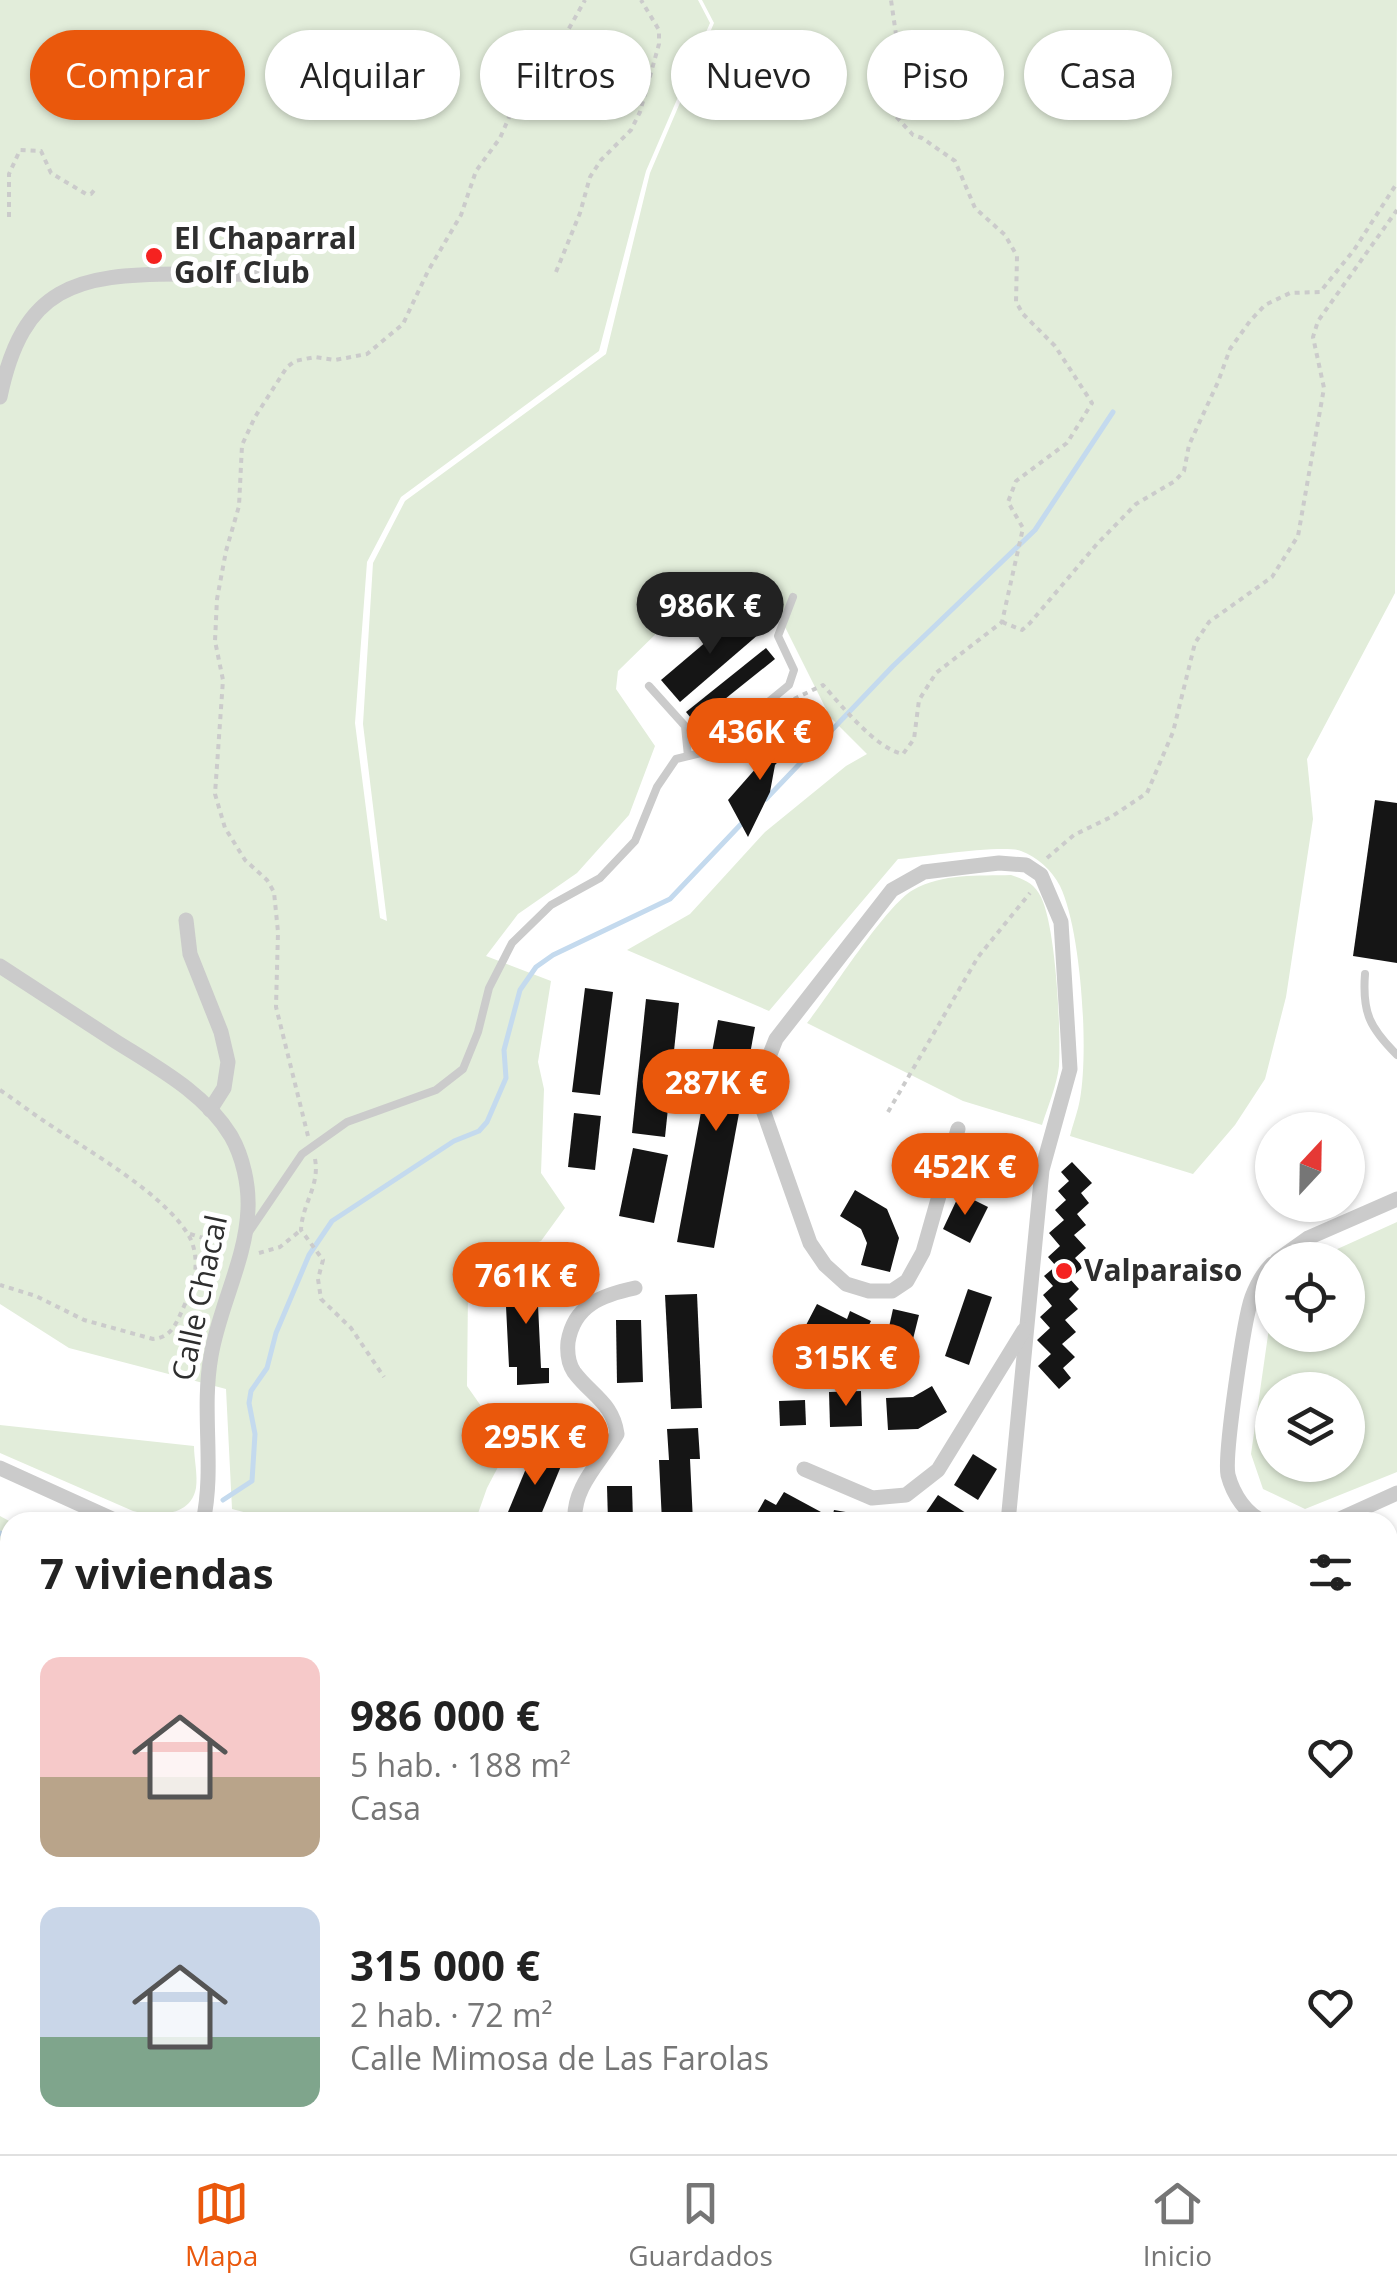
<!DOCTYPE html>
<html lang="es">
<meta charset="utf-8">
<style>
body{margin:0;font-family:"Open Sans",sans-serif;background:#f2f2f2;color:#222;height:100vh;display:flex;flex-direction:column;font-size:38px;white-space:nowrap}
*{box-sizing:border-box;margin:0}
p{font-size:32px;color:#767676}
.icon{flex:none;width:55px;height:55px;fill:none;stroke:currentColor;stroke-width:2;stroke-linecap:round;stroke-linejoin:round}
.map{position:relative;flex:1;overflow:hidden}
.drawer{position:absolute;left:0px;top:1512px;width:1398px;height:642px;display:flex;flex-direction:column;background:#fff;border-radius:30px 30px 0 0;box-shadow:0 2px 8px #0004}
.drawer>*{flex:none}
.guide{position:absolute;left:30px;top:30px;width:1338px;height:90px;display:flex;gap:20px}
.needle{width:65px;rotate:22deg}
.tools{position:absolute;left:1255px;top:1112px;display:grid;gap:20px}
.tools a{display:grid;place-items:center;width:110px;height:110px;border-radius:50%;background:#fff;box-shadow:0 2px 8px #0004;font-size:50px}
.price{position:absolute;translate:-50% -85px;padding:0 22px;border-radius:35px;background:#ea580c;color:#fff;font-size:32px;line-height:65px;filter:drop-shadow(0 2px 5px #0008)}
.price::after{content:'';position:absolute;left:50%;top:60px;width:30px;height:22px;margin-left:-15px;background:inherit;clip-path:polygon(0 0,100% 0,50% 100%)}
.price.active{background:#222;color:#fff}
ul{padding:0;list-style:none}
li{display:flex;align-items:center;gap:30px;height:250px;padding:0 40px}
li span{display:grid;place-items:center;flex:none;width:280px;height:200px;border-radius:20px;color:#555}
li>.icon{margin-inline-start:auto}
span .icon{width:120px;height:120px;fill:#fffc;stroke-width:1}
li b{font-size:42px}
h2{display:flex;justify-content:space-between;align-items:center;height:120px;padding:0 40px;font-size:42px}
.pill{padding:0 35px;border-radius:45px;background:#fff;box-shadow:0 2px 8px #0004;font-size:35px;line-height:90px}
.pill.active{background:#ea580c;color:#fff}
.menu{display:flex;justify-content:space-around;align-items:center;height:140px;border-top:2px solid #e0e0e0;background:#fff;font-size:28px;color:#767676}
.menu a{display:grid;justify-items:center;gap:5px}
.menu .active{color:#ea580c}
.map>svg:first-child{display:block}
</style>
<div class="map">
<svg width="1397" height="2154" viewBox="0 0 1397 2154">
<rect width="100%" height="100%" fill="#fff"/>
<g fill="#e2edda" fill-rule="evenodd">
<path d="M0,0H698L710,23L646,171L599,351L401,497L367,562L355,723L380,918L387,921L363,724L373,563L405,501L606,354L650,173L714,23L702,0H1397L1395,593L1307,759L1313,819L1286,997L1265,1079L1235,1125L1193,1174L1070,1136C1073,1124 1078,1111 1080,1099C1089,1050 1081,929 1060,886C1052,870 1037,857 1021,851C1005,844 921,857 898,859L769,1011L627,950L690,914L765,832L846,766L867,754L830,717L767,591L717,574L618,671L616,689L655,746L629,815L577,873L518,914L486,956L551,981L538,1062L544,1089L541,1173L565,1208L541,1241L507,1253L468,1292L467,1386L509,1446L487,1488L475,1522H281L232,1509L226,1389L69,1348L0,1304Z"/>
<path d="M1011,875C1025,880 1034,883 1041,897C1056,928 1061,1029 1059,1066C1057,1085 1048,1106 1042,1125L963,1101L807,1023C831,993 885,906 913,890C942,873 979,876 1011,875Z"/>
<path d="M1397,1222V1472L1305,1509L1263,1489L1251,1454L1272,1307V1335H1348V1260H1313ZM1272,1390H1348V1465H1272Z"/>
<path d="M0,1425L194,1446C194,1459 198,1475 196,1488C191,1517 155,1517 133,1511L0,1453Z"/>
<polygon points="0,1516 11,1522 10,1626 0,1627"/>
</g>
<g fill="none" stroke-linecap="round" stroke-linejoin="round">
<g stroke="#c4daee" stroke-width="5">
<polyline points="766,799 893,666 1035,530 1113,412"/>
<polyline points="223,1500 252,1481 255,1434 249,1403 251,1391 267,1368 276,1333 309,1255 332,1221 454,1141 479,1131 487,1122 506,1078 504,1050 520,990 536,967 553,955 670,899 744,821"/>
<polyline points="0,1533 10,1539"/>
</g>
</g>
<g fill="#151515">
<polygon points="740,613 759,634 680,702 661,680"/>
<polygon points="766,648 775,659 695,723 686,712"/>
<polygon points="793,726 804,734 775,765 770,792 748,837 728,800"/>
<polygon points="1375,800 1397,803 1397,963 1353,956"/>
<polygon points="585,988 613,992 600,1095 572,1092"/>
<polygon points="646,999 679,1003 665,1137 632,1133"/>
<polygon points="718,1020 755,1027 714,1248 677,1242"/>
<polygon points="574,1113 601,1116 595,1170 568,1167"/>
<polygon points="975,1136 1002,1144 989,1190 961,1182"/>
<polygon points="633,1148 668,1155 654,1223 619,1216"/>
<polygon points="1072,1162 1092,1183 1081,1193 1089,1203 1077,1214 1086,1225 1074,1235 1086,1248 1075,1258 1083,1267 1070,1279 1079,1289 1069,1299 1078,1309 1065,1320 1076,1332 1062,1344 1075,1357 1063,1368 1071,1378 1059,1389 1038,1366 1051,1354 1037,1340 1050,1328 1040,1317 1052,1306 1043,1295 1053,1286 1044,1276 1056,1266 1048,1257 1060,1246 1049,1233 1064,1220 1055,1210 1066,1200 1058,1191 1069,1181 1061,1172"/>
<polygon points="855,1190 887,1209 899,1238 890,1272 861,1265 867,1243 861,1229 840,1216"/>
<polygon points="960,1193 988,1207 970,1243 943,1229"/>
<polygon points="547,1268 547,1283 537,1284 541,1368 549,1368 549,1383 517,1385 517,1367 509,1367 505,1286 518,1286 517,1269"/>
<polygon points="968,1289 992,1297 969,1365 945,1356"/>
<polygon points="697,1294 702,1408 671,1409 665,1295"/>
<polygon points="817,1304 847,1319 850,1311 871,1321 855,1353 805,1327"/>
<polygon points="893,1309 919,1315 910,1351 885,1345"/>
<polygon points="616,1320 641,1320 643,1382 617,1383"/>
<polygon points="932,1386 947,1412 918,1429 888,1430 886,1398 913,1397"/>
<polygon points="861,1391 862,1426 830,1427 829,1392"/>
<polygon points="805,1400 806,1425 780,1426 779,1401"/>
<polygon points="698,1428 700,1459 690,1459 693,1522 662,1522 659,1460 669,1460 667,1429"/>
<polygon points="532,1454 561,1466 538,1522 508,1512"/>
<polygon points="973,1454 997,1469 978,1500 954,1485"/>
<polygon points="607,1486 632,1486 633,1522 608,1522"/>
<polygon points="784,1492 821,1512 815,1522 752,1522 765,1499 776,1505"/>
<polygon points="938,1495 980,1522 937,1522 925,1514"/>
<polygon points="834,1510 875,1517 874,1522 831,1522"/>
<polygon points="0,1931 10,1939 10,1974 0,1966"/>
<polygon points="1,2002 10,2006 10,2033 0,2030"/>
<polygon points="1397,2089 1397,2138 1388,2138 1388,2090"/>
<polygon points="279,2145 330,2145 326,2154 275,2154"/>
<polygon points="349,2145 395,2145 396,2154 349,2154"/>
<polygon points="766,2145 816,2145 820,2146 816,2154 762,2154"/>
<polygon points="1076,2145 1104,2145 1112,2154 1067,2154"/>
</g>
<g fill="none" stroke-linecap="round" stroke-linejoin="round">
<g stroke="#cbcbcb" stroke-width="4" stroke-dasharray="5 5" stroke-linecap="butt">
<polyline points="9,217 9,174 20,150 41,151 51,173 86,194 91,194 96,188"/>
<polyline points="556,272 580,213 590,177 601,160 631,130 640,112 659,44 659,30 641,0"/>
<polyline points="1002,622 1022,630 1030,623 1097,544 1136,504 1175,481 1184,471 1189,445 1218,382 1230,349 1250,321 1265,305 1290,293 1320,292 1354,250 1397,183"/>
<path d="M794,699L823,685C841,705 876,749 903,754L914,739L919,700L936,673L1002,622L1023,528L1008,502L1016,481L1067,443L1092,403L1055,346L1023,314L1016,302L1017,256L1005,235L975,208L955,161L922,138L913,135L891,111L900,62L891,0"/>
<polyline points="1047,858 1074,835 1111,817 1147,793 1173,732 1195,643 1209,622 1272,577 1298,536 1324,388 1313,337 1318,321 1397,210"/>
<path d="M0,1090C15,1100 29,1111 44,1121C85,1149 164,1193 189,1236C200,1256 196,1282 186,1302C177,1320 174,1337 153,1339L84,1320L36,1296L0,1285"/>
<polyline points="888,1112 978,957 1030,893"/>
<polyline points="308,1136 276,1007 278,932 274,892 267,880 245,860 225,828 215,794 223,680 215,641 217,599 226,551 239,506 242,445 255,417 287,367 295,361 315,357 335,360 367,354 403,324 428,271 461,215 476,171 500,138 524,83 534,66 567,32 585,0"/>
<path d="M315,1159C320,1186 302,1204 301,1230L323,1260L318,1279L321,1299L351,1328L384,1377"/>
<polyline points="190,1234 224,1244"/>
<polyline points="259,1253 280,1247 301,1230"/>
<polyline points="219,1518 235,1522"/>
<polyline points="0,2146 27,2154"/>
<polyline points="142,2154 150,2145"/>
</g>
<g stroke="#cbcbcb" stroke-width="8">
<polyline points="649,686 685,726 688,756"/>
<path d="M1365,974C1362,1013 1370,1028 1397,1055"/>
<polyline points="249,1232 302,1154 347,1122 436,1090 463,1069 478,1032 489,988 512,943 551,905 600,878 635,841 657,787 676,759 709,751 789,685 794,670 778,636 793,597"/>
</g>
<g stroke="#cbcbcb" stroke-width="15">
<path d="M0,397C23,286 76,274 179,274C220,274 261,274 302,275"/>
<polyline points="186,920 190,954 221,1032 228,1062 224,1088 210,1110"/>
<path d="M0,966C38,991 77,1016 115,1041C156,1067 205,1093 231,1136C243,1157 249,1185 248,1209C246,1260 219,1307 211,1356C201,1412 215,1467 203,1522"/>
<polyline points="958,1129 923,1252 907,1281 892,1291 869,1291 846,1284 825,1265 810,1243 763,1110 763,1072 776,1039 892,890 924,872 999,863 1026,865 1041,875 1061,922 1070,1069 1042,1170 1008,1522"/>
<polyline points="1277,1260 1308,1238 1397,1199"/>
<polyline points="0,1468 119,1522"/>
<polyline points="804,1469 872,1498 906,1495 938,1470 1024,1330"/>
<path d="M575,1522C572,1487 601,1462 617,1434C613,1403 591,1395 574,1372C568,1363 567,1353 568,1342C574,1305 602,1295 635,1288"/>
<path d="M1265,1522C1246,1515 1233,1494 1228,1475C1224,1455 1244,1319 1252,1297C1257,1284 1263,1273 1272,1264"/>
<polyline points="1333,1522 1397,1493"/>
<polyline points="0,1657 10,1653"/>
<polyline points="0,1823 10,1804"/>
<polyline points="0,1899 10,1914"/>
<polyline points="1388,1934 1397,1936"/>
<polyline points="414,2145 421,2154"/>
<polyline points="880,2145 902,2154"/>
<polyline points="1196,2145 1205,2154"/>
<polyline points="466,2154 470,2145"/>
<polyline points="726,2154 730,2145"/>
</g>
</g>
<g fill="#f52220" stroke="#fff" stroke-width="4">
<circle cx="154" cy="256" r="10"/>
<circle cx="1064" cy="1271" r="10"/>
</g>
<g text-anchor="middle" stroke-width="10" stroke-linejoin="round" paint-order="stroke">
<g font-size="30" font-weight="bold" fill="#2e2e2e" stroke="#fff" text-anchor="start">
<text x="174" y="249">El Chaparral<tspan x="174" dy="34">Golf Club</tspan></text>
<text x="1084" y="1281">Valparaiso</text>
</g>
<g font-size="30" fill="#2e2e2e" stroke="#fff">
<text transform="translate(200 1298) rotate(-78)" y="10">Calle Chacal</text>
</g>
</g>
</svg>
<div class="tools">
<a><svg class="needle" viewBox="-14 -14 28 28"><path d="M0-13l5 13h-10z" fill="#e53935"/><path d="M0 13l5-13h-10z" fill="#767676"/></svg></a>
<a><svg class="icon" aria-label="locate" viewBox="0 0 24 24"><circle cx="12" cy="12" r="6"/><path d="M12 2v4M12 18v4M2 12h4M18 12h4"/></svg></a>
<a><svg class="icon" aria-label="layers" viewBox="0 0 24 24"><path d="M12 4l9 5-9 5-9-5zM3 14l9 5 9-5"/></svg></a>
</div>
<b class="price active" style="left:710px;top:657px">986K €</b>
<b class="price" style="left:760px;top:783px">436K €</b>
<b class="price" style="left:716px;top:1134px">287K €</b>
<b class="price" style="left:965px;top:1218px">452K €</b>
<b class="price" style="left:526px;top:1327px">761K €</b>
<b class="price" style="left:846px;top:1409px">315K €</b>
<b class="price" style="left:535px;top:1488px">295K €</b>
<div class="guide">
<a class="pill active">Comprar</a>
<a class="pill">Alquilar</a>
<a class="pill">Filtros</a>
<a class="pill">Nuevo</a>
<a class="pill">Piso</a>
<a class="pill">Casa</a>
</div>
<section class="drawer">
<h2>7 viviendas<svg class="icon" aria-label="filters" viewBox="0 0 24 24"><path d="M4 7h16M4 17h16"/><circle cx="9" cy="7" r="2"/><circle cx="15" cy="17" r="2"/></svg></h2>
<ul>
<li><span style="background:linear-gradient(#f6c9c9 60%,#b9a48a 0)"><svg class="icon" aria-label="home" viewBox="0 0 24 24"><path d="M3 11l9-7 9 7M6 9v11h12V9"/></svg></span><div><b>986 000 €</b><p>5 hab. · 188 m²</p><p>Casa</p></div><svg class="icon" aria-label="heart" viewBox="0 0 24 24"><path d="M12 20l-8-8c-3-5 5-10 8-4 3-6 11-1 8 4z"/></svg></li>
<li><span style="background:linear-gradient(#c9d6e8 65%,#7fa58c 0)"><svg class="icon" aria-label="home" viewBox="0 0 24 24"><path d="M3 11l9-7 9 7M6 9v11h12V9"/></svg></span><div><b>315 000 €</b><p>2 hab. · 72 m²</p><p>Calle Mimosa de Las Farolas</p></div><svg class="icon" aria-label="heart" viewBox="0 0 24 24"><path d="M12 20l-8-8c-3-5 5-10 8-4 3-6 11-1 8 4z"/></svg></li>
</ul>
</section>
</div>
<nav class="menu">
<a class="active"><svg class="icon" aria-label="map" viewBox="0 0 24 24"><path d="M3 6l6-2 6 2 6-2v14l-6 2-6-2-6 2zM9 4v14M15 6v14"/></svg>Mapa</a>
<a><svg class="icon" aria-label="saved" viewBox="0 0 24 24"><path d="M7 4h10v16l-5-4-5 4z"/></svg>Guardados</a>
<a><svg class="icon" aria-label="home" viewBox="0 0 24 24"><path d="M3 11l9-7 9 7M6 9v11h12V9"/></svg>Inicio</a>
</nav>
